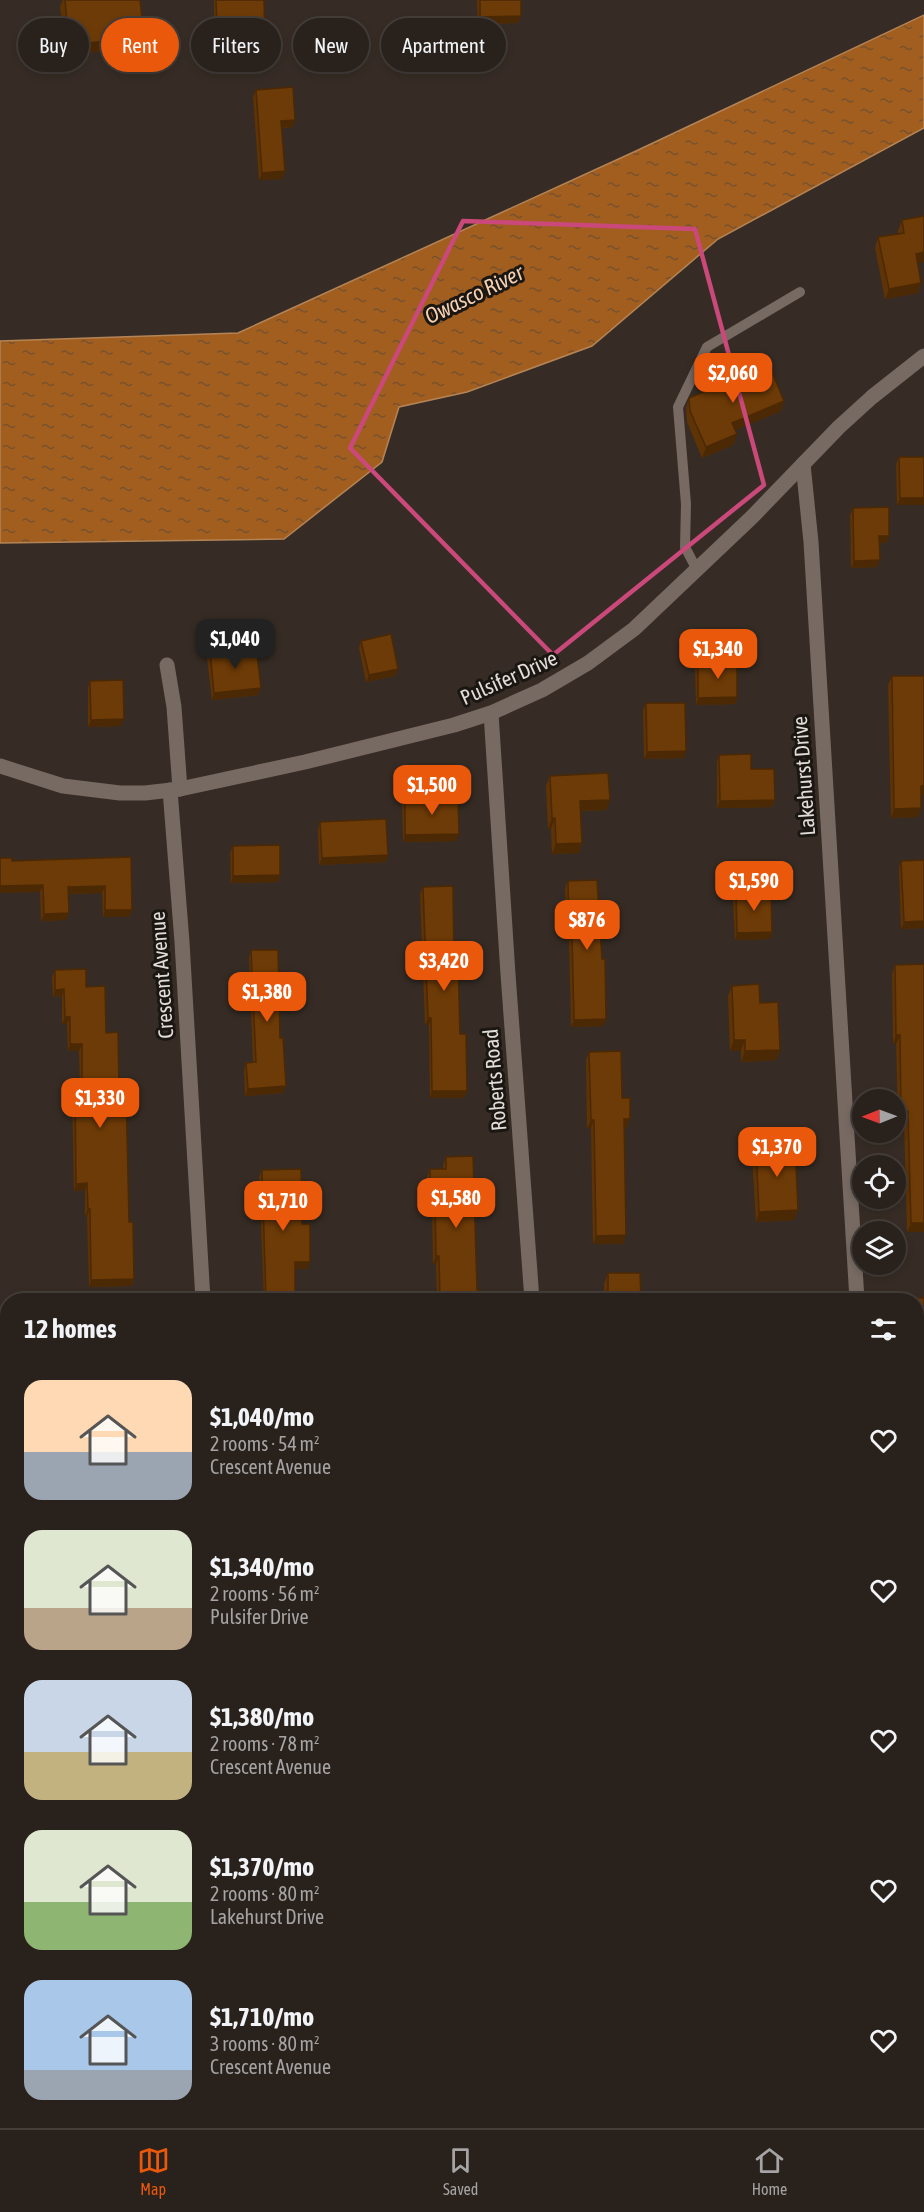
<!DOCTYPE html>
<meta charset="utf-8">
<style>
body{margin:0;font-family:"Asap Condensed",sans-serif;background:#302925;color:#f1f3f6;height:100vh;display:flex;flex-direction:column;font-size:22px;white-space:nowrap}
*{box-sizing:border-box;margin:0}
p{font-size:20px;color:#a5a3a3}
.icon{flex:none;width:33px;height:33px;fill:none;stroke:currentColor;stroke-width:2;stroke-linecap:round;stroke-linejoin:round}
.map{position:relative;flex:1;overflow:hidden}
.drawer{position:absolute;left:0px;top:1293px;width:924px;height:836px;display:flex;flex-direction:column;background:#28211c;border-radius:24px 24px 0 0;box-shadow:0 3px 9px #0003,0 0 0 2px #443e3b}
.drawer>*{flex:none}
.guide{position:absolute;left:18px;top:18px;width:600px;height:54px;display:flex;gap:12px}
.needle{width:39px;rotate:269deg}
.tools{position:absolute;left:852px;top:1089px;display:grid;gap:12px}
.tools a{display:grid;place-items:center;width:54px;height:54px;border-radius:50%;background:#28211c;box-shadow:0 3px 9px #0003,0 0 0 2px #443e3b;font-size:30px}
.price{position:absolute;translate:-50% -51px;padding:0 14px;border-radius:12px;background:#ea580c;color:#fff;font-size:20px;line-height:39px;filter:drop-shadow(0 2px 3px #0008)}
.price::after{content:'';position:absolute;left:50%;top:36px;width:18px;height:14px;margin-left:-9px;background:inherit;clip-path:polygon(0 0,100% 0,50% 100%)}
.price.current{background:#222;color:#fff}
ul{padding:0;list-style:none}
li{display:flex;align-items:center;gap:18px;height:150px;padding:0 24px}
li span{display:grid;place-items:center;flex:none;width:168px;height:120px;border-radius:18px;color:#555}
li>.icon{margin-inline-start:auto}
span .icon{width:72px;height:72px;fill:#fffc;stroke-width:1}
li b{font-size:26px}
h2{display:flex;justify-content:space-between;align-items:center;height:72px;padding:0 24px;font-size:26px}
.pill{padding:0 21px;border-radius:27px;background:#28211c;box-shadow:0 3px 9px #0003,0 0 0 2px #443e3b;font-size:21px;line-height:54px}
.pill.current{background:#ea580c;color:#fff}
.tab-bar{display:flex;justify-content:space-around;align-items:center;height:84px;border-top:2px solid #443e3b;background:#28211c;font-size:16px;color:#a5a3a3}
.tab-bar a{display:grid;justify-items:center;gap:3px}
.tab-bar .current{color:#ea580c}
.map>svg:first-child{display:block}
</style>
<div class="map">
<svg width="924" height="2128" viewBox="0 0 924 2128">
<defs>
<pattern id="water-ripples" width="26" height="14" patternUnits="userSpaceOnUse" patternTransform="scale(1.5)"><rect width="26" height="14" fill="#a15e1f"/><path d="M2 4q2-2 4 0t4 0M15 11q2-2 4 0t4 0" fill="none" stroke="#77512e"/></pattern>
</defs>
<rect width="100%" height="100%" fill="#362c25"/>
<polygon fill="url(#water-ripples)" stroke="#b58456" stroke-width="1.5" points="924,15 924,128 718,239 592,346 467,392 399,407 382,462 284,539 0,543 0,341 238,333 636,151"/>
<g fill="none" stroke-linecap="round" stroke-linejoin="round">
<polyline stroke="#766a62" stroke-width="10" points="697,570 685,547 686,504 678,407 707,347 800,292"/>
<g stroke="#766a62" stroke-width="15">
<polyline points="803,464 811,542 857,1300"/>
<polyline points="167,665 174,707 180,789"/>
<polyline points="491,713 508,974 532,1300"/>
<polyline points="0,766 63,786 120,793 145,793 180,789 305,762 454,725 491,713 542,690 588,663 634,629 752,517 839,427 872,397 924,356"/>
<polyline points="170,790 182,942 203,1300"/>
<polyline points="916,1411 924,1410"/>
<polyline points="0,1464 8,1463"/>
</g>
<g stroke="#997658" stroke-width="15">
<polyline points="916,1912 924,1912"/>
<polyline points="0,1969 8,1968"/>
<polyline points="916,1975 924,1974"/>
<polyline points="0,2031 8,2030"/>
<polyline points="698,2121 699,2128"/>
</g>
</g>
<g fill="#5e3306">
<polygon points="63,0 140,0 144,37 141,47 66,55 60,6"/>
<polygon points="214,0 264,0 265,44 262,51 238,51 238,28 214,29"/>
<polygon points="477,0 521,0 518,23 478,24"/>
<polygon points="256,90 293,127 282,128 285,171 282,179 259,180 253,97"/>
<polygon points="902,220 918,263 921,283 918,293 885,299 875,248 878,237 898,234 898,231"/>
<polygon points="689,398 784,401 781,411 735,430 737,434 733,445 702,458 687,422 686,408"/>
<polygon points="899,457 924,457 924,505 897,505 896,464"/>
<polygon points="853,508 887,543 879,543 877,567 851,568 850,515"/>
<polygon points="361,641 398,669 395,676 366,682 359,648"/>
<polygon points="210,651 258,695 212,700 207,658"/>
<polygon points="698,662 737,697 735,704 696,705 695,669"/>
<polygon points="892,676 924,676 924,795 921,795 918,817 891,818 888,685"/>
<polygon points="90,681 121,726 88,727 88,688"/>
<polygon points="646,703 684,758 644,759 643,710"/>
<polygon points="719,755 751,769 775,800 772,807 717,808 717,762"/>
<polygon points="550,776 610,800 606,810 581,811 582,843 579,853 552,854 551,829 548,829 546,786"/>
<polygon points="405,798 456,841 403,842 402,805"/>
<polygon points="320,822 386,862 319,865 318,829"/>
<polygon points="233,846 280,875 278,882 231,883 230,853"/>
<polygon points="131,857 132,910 129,917 103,917 102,893 68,894 69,913 66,920 41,921 40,892 12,861"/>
<polygon points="924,860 924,928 901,929 899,868 901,861"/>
<polygon points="568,881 602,959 604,1026 571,1027 569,942 567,942 565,888"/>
<polygon points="423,887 454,961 460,1034 467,1091 464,1098 430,1098 429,1025 425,1025 420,894"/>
<polygon points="736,891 772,932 770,939 735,940 733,898"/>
<polygon points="251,950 280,1038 283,1093 245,1096 244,1070 246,1063 253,1063 249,957"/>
<polygon points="895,965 924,1232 907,1232 904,1121 898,1121 896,1044 893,1044 892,974"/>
<polygon points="55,970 86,987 106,1033 119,1089 134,1279 132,1286 89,1287 87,1216 85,1216 85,1190 74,1191 72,1097 75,1089 80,1089 79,1051 68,1051 67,1024 62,1024 62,996 53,997 52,977"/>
<polygon points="732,986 760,1003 780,1050 776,1060 741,1062 741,1050 730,1051 728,996"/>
<polygon points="589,1052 622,1098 627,1128 625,1128 623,1244 593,1244 591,1128 587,1128 586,1060"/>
<polygon points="756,1146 798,1210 794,1220 756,1222 752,1156"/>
<polygon points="446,1157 477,1290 480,1300 437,1300 436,1264 433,1264 432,1208 427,1208 427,1177 430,1169 443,1169 443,1165"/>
<polygon points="262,1170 302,1224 308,1269 295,1269 295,1300 264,1300 259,1177"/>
<polygon points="608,1273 641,1300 604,1300 604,1284"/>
</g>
<g fill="#4c2905">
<polygon points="521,16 518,23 478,24 480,17"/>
<polygon points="240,21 238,28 214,29 217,22"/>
<polygon points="144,37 141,47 66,55 69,45"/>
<polygon points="241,44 265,44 262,51 238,51"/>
<polygon points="295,120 293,127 278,128 281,121"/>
<polygon points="285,171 282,179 259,180 262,173"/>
<polygon points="924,252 924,262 912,264 916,254"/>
<polygon points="921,283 918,293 885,299 889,289"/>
<polygon points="784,401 781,411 728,433 732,423"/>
<polygon points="737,434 733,445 702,458 706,447"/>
<polygon points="900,498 924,498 924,505 897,505"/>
<polygon points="879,536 889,536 887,543 877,543"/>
<polygon points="880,560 877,567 851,568 854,561"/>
<polygon points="398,669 395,676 366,682 369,675"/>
<polygon points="261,688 258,695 212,700 214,693"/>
<polygon points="737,697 735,704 696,705 698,698"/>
<polygon points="124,719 121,726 88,727 91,720"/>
<polygon points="686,751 684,758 644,759 647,752"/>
<polygon points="921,786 924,786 924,795 917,795"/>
<polygon points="610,800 606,810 577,811 580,801"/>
<polygon points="775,800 772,807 717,808 720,801"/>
<polygon points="921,808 918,817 891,818 894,809"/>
<polygon points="552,818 555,818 551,829 548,829"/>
<polygon points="459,834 456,841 403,842 405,835"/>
<polygon points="582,843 579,853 552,854 556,844"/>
<polygon points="388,855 386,862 319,865 322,858"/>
<polygon points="280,875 278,882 231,883 233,876"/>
<polygon points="43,885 40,892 0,893 0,886"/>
<polygon points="105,886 102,893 66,894 68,887"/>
<polygon points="105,910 132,910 129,917 103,917"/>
<polygon points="69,913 66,920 41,921 44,914"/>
<polygon points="924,921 924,928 901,929 904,922"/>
<polygon points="772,932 770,939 735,940 737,933"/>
<polygon points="569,935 572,935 569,942 567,942"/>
<polygon points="64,989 62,996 53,997 55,990"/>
<polygon points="65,1017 70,1017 67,1024 62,1024"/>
<polygon points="428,1018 431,1018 429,1025 425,1025"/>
<polygon points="606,1019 604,1026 571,1027 574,1020"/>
<polygon points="896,1035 900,1035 896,1044 893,1044"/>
<polygon points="734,1040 745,1040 741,1050 730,1051"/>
<polygon points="70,1044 82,1044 79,1051 68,1051"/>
<polygon points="780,1050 776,1060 741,1062 745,1051"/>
<polygon points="286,1086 283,1093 245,1096 248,1089"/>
<polygon points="432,1091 467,1091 464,1098 430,1098"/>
<polygon points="901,1111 908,1111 904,1121 898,1121"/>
<polygon points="624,1119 630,1119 627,1128 621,1128"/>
<polygon points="591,1120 594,1120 591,1128 587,1128"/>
<polygon points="87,1183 85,1190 74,1191 76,1184"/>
<polygon points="431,1199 435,1199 432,1208 427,1208"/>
<polygon points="88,1209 90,1209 87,1216 85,1216"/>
<polygon points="798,1210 794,1220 756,1222 759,1212"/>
<polygon points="911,1223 924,1223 924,1232 907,1232"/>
<polygon points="626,1235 623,1244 593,1244 596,1236"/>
<polygon points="436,1256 439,1256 436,1264 433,1264"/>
<polygon points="295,1262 310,1262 308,1269 292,1269"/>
<polygon points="134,1279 132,1286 89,1287 91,1280"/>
<rect x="916" y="1335" width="8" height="9"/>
<polygon points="3,1389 8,1389 8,1396 1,1396"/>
<polygon points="0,1398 3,1398 1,1405 0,1405"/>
<polygon points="924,1515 924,1524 916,1524 916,1516"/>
</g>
<g fill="#6d3b07" stroke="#4c2905" stroke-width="1.5">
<polygon points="65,0 140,0 144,37 69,45"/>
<polygon points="216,0 264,0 265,44 241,44 240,21 217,22"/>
<polygon points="480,0 521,0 521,16 480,17"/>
<polygon points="293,87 295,120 281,121 285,171 262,173 256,90"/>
<polygon points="924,216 924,252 916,254 921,283 889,289 878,237 904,233 902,220"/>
<polygon points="769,365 784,401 732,423 737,434 706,447 690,411 689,398"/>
<polygon points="899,457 924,457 924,498 900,498"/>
<polygon points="889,507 889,536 879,536 880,560 854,561 853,508"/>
<polygon points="391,634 398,669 369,675 361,641"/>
<polygon points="256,646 261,688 214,693 210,651"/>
<polygon points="737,661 737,697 698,698 698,662"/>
<polygon points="892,676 924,676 924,786 921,786 921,808 894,809"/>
<polygon points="123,680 124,719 91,720 90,681"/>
<polygon points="646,703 685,703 686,751 647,752"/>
<polygon points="751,754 751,769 774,769 775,800 720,801 719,755"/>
<polygon points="608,773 610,800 580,801 582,843 556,844 555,818 552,818 550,776"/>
<polygon points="405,798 458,798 459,834 405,835"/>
<polygon points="386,819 388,855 322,858 320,822"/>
<polygon points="280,845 280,875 233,876 233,846"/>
<polygon points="131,857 132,910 105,910 105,886 68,887 69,913 44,914 43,885 0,886 0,858 12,858 12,861"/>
<polygon points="924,860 924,921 904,922 901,861"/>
<polygon points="597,880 602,959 605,959 606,1019 574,1020 572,935 569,935 568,881"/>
<polygon points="453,886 454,961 458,961 460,1034 466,1034 467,1091 432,1091 431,1018 428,1018 423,887"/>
<polygon points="736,891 771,891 772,932 737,933"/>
<polygon points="251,950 278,950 280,1038 283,1038 286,1086 248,1089 246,1063 256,1062"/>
<polygon points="924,964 924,1223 911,1223 908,1111 901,1111 900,1035 896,1035 895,965"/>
<polygon points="86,969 86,987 105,986 106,1033 118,1032 119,1089 126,1089 129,1222 133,1222 134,1279 91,1280 90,1209 88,1209 87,1183 76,1184 75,1089 82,1089 82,1044 70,1044 70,1017 65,1017 64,989 55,990 55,970"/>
<polygon points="759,984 760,1003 778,1002 780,1050 745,1051 745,1040 734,1040 732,986"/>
<polygon points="621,1051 622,1098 630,1098 630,1119 624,1119 626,1235 596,1236 594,1120 591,1120 589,1052"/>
<polygon points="795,1144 798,1210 759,1212 756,1146"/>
<polygon points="473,1156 477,1290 480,1290 480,1300 440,1300 439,1256 436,1256 435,1199 431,1199 430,1169 446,1169 446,1157"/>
<polygon points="301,1169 302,1224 310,1224 310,1262 295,1262 295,1300 266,1300 262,1170"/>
<polygon points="608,1273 640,1273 641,1300 608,1300"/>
<polygon points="908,1298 924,1298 924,1335 916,1335 916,1300 908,1300"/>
<polygon points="0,1322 8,1322 8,1389 3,1389 3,1398 0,1398"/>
<polygon points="916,1483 924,1483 924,1515 916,1516"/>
</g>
<path fill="none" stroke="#ca497a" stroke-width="4.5" stroke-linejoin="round" d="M463,221L695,229L764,485L553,655L350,448Z"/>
<g text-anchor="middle" stroke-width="6" stroke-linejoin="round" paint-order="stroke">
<g font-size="21" fill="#e3dcd8" stroke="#1a1612">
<text transform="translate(509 678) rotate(-24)" y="7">Pulsifer Drive</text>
<text transform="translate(804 776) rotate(-94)" y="7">Lakehurst Drive</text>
<text transform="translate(162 975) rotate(-94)" y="7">Crescent Avenue</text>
<text transform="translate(495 1080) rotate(-95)" y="7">Roberts Road</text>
</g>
<g font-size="22" font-style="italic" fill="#f6d0b3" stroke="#1a1612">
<text transform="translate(474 294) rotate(-26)" y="8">Owasco River</text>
</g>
</g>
</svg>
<div class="tools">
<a><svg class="needle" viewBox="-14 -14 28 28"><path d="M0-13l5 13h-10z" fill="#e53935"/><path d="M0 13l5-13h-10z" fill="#a5a3a3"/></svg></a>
<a><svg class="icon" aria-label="locate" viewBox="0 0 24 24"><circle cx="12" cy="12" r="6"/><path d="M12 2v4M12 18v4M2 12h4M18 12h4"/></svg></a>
<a><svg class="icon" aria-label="layers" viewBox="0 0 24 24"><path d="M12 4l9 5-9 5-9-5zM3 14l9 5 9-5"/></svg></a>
</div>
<b class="price" style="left:733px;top:404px">$2,060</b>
<b class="price current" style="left:235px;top:670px">$1,040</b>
<b class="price" style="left:718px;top:680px">$1,340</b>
<b class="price" style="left:432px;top:816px">$1,500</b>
<b class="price" style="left:754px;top:912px">$1,590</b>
<b class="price" style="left:587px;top:951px">$876</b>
<b class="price" style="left:444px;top:992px">$3,420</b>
<b class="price" style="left:267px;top:1023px">$1,380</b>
<b class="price" style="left:100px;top:1129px">$1,330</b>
<b class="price" style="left:777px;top:1178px">$1,370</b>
<b class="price" style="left:456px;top:1229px">$1,580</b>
<b class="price" style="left:283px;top:1232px">$1,710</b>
<div class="guide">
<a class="pill">Buy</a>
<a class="pill current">Rent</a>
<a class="pill">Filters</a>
<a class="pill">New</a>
<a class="pill">Apartment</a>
</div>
<section class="drawer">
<h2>12 homes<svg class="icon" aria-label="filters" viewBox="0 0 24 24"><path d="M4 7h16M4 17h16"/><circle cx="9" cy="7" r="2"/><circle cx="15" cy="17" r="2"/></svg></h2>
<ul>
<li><span style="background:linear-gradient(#ffd9b3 60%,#9aa5b1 0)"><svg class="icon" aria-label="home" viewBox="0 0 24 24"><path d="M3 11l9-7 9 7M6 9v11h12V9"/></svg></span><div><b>$1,040/mo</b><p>2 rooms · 54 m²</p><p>Crescent Avenue</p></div><svg class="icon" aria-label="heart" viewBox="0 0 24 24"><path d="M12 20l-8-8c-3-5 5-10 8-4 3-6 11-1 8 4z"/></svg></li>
<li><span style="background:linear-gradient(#dfe7d0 65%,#b9a48a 0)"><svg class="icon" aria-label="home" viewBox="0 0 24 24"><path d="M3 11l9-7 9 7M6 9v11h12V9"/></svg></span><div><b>$1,340/mo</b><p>2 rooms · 56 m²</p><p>Pulsifer Drive</p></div><svg class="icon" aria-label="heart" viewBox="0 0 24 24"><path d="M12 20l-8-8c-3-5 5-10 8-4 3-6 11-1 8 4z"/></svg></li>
<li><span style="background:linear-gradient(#c9d6e8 60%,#c2b280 0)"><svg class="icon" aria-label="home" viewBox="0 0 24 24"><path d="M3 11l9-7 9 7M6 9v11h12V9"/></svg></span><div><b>$1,380/mo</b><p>2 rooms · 78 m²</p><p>Crescent Avenue</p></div><svg class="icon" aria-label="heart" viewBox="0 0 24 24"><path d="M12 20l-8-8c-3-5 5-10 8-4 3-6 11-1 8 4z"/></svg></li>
<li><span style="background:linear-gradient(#dfe7d0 60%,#8fb573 0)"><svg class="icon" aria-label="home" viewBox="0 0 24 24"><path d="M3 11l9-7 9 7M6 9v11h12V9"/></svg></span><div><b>$1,370/mo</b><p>2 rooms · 80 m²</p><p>Lakehurst Drive</p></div><svg class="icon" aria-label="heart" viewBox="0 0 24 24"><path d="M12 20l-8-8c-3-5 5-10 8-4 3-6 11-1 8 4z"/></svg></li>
<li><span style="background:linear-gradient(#a9c7e8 75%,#9aa5b1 0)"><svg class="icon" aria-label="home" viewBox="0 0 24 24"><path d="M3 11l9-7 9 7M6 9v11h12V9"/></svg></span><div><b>$1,710/mo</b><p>3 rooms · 80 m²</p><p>Crescent Avenue</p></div><svg class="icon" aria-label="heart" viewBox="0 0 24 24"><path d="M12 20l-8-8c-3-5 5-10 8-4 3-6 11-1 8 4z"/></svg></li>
</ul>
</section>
</div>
<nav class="tab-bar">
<a class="current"><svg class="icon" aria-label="map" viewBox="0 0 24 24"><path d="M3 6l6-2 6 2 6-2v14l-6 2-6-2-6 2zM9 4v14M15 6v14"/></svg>Map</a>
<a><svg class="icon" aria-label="saved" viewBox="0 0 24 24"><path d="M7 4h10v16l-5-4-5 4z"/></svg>Saved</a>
<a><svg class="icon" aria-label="home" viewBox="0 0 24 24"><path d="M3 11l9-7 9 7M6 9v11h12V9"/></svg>Home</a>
</nav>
